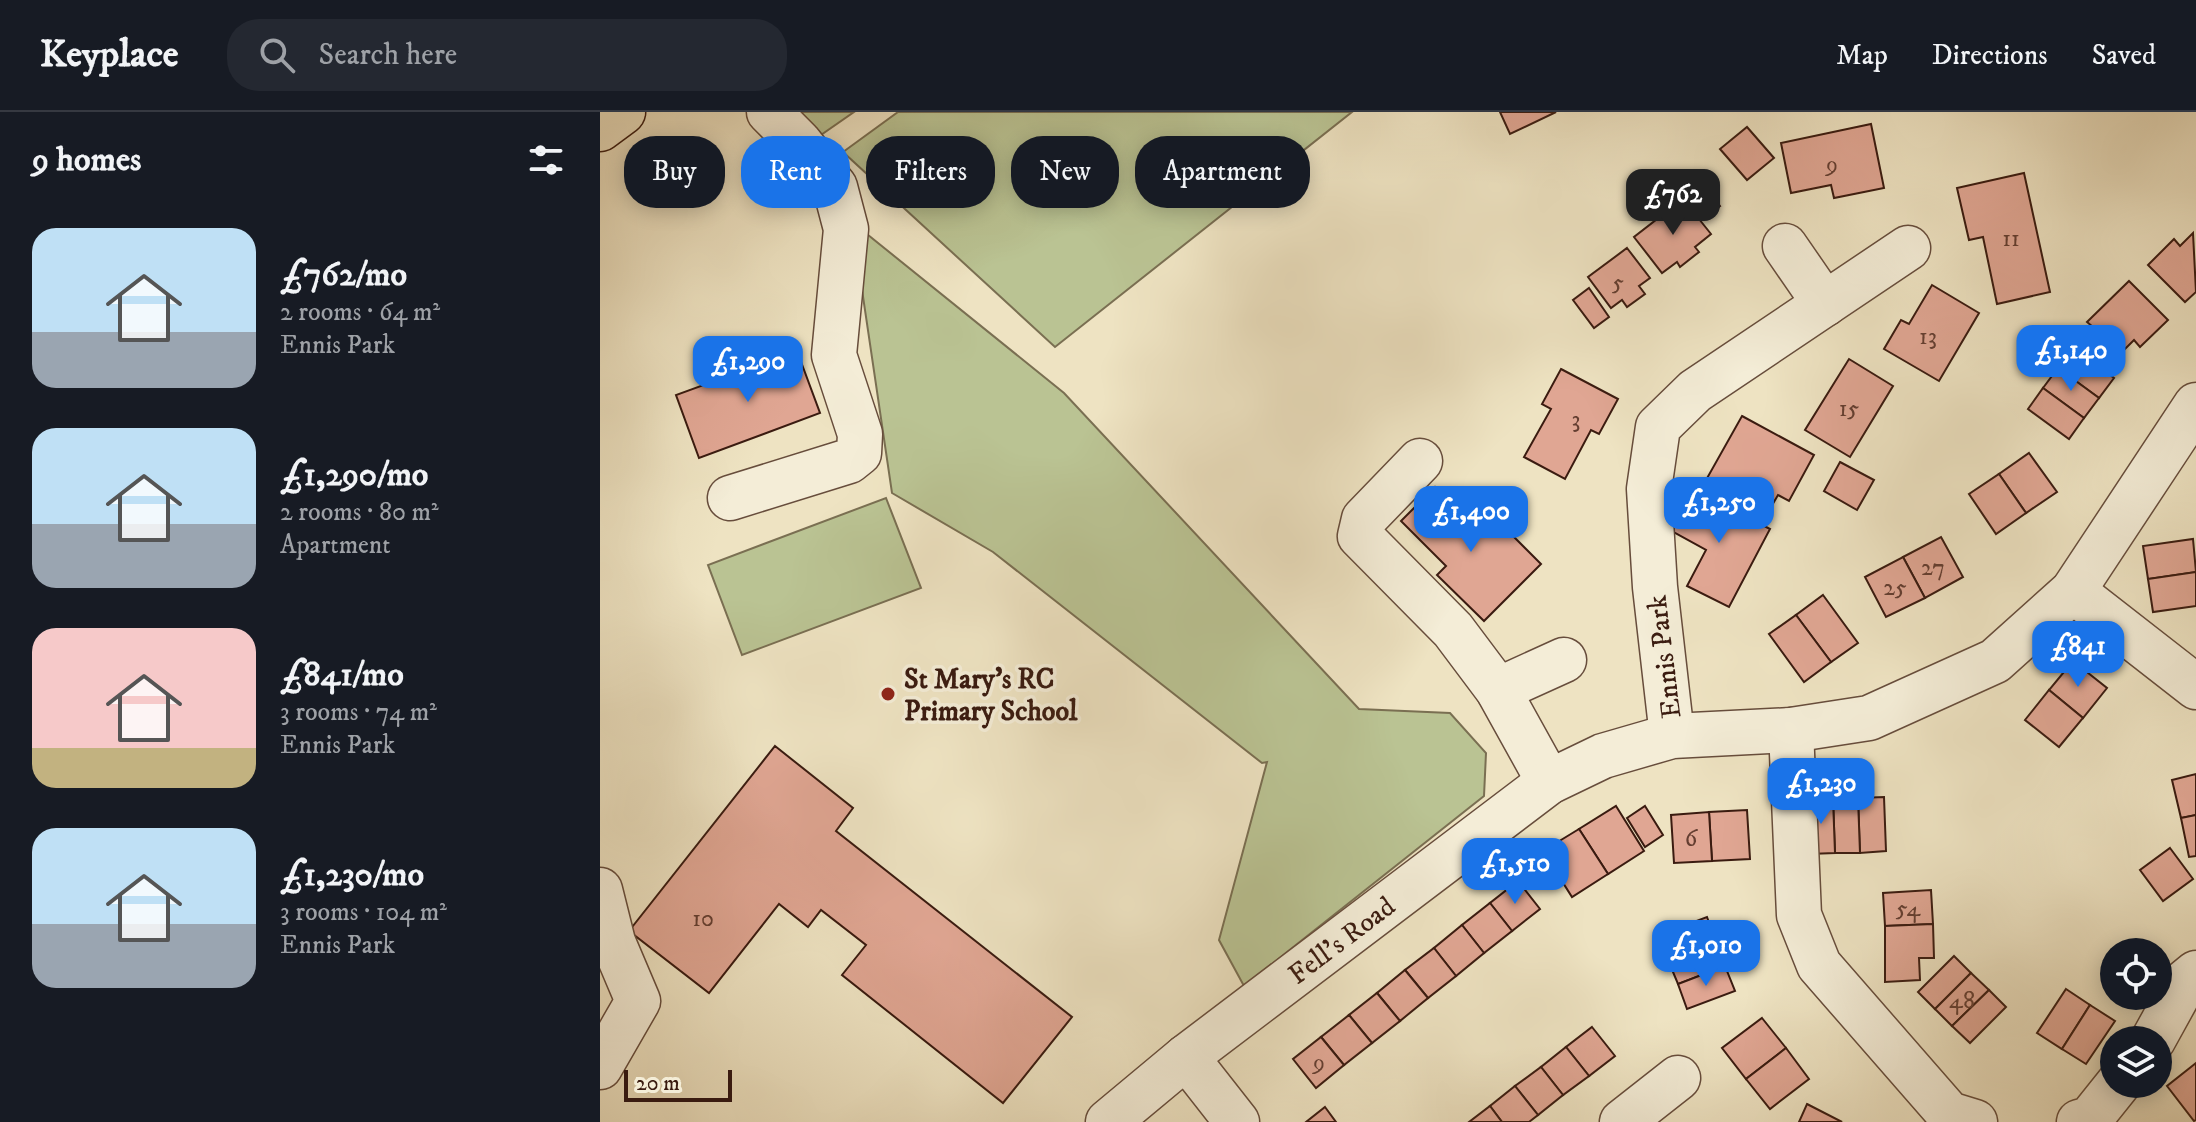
<!DOCTYPE html>
<meta charset="utf-8">
<style>
body{margin:0;font-family:"IM FELL DW Pica",serif;background:#242831;color:#f1f3f6;height:100vh;display:flex;flex-direction:column;font-size:30px;white-space:nowrap}
*{box-sizing:border-box;margin:0}
p{font-size:26px;color:#9ea1a6}
.icon{flex:none;width:44px;height:44px;fill:none;stroke:currentColor;stroke-width:2;stroke-linecap:round;stroke-linejoin:round}
.map{position:relative;flex:1;overflow:hidden}
.sheet{display:flex;flex-direction:column;background:#171b24;width:600px}
.sheet>*{flex:none}
.hud{position:absolute;left:24px;top:24px;width:760px;height:72px;display:flex;gap:16px}
.tools{position:absolute;left:1500px;top:826px;display:grid;gap:16px}
.tools a{display:grid;place-items:center;width:72px;height:72px;border-radius:50%;background:#171b24;box-shadow:0 4px 20px #0003;font-size:40px}
.scale{position:absolute;left:24px;bottom:20px;width:108px;box-sizing:border-box;padding-left:8px;border:4px solid #3a1b10;border-top:0;font-size:22px;line-height:28px;white-space:nowrap;color:#3a1b10;-webkit-text-stroke:6px #f4edd7;paint-order:stroke}
.price{position:absolute;translate:-50% -68px;padding:0 18px;border-radius:16px;background:#1a73e8;color:#fff;font-size:26px;line-height:52px;filter:drop-shadow(0 2px 4px #0008)}
.price::after{content:'';position:absolute;left:50%;top:48px;width:24px;height:18px;margin-left:-12px;background:inherit;clip-path:polygon(0 0,100% 0,50% 100%)}
.price.current{background:#222;color:#fff}
ul{padding:0;list-style:none}
li{display:flex;align-items:center;gap:24px;height:200px;padding:0 32px}
li span{display:grid;place-items:center;flex:none;width:224px;height:160px;border-radius:24px;color:#555}
li>.icon{margin-inline-start:auto}
span .icon{width:96px;height:96px;fill:#fffc;stroke-width:1}
li b{font-size:34px}
h2{display:flex;justify-content:space-between;align-items:center;height:96px;padding:0 32px;font-size:34px}
.chip{padding:0 28px;border-radius:32px;background:#171b24;box-shadow:0 4px 20px #0003;font-size:28px;line-height:72px}
.chip.current{background:#1a73e8;color:#fff}
header{display:flex;align-items:center;gap:48px;box-sizing:border-box;height:112px;padding:0 40px;background:#171b24;border-bottom:2px solid #363941}
header strong{font-size:38px}
nav{display:flex;gap:44px;margin-inline-start:auto;font-size:28px}
.search{width:560px;height:72px;background:#242831;display:flex;align-items:center;gap:20px;box-sizing:border-box;padding:0 28px;border-radius:32px;color:#9ea1a6;font-size:30px}
main{display:flex;flex:1;min-height:0}
.map>svg:first-child{display:block}
</style>
<header>
<strong>Keyplace</strong>
<div class="search"><svg class="icon" aria-label="search" viewBox="0 0 24 24"><circle cx="10" cy="10" r="6"/><path d="M15 15l6 6"/></svg>Search here</div>
<nav><a>Map</a><a>Directions</a><a>Saved</a></nav>
</header>
<main>
<section class="sheet">
<h2>9 homes<svg class="icon" aria-label="filters" viewBox="0 0 24 24"><path d="M4 7h16M4 17h16"/><circle cx="9" cy="7" r="2"/><circle cx="15" cy="17" r="2"/></svg></h2>
<ul>
<li><span style="background:linear-gradient(#bfe0f5 65%,#9aa5b1 0)"><svg class="icon" aria-label="home" viewBox="0 0 24 24"><path d="M3 11l9-7 9 7M6 9v11h12V9"/></svg></span><div><b>£762/mo</b><p>2 rooms · 64 m²</p><p>Ennis Park</p></div></li>
<li><span style="background:linear-gradient(#bfe0f5 60%,#9aa5b1 0)"><svg class="icon" aria-label="home" viewBox="0 0 24 24"><path d="M3 11l9-7 9 7M6 9v11h12V9"/></svg></span><div><b>£1,290/mo</b><p>2 rooms · 80 m²</p><p>Apartment</p></div></li>
<li><span style="background:linear-gradient(#f6c9c9 75%,#c2b280 0)"><svg class="icon" aria-label="home" viewBox="0 0 24 24"><path d="M3 11l9-7 9 7M6 9v11h12V9"/></svg></span><div><b>£841/mo</b><p>3 rooms · 74 m²</p><p>Ennis Park</p></div></li>
<li><span style="background:linear-gradient(#bfe0f5 60%,#9aa5b1 0)"><svg class="icon" aria-label="home" viewBox="0 0 24 24"><path d="M3 11l9-7 9 7M6 9v11h12V9"/></svg></span><div><b>£1,230/mo</b><p>3 rooms · 104 m²</p><p>Ennis Park</p></div></li>
</ul>
</section>
<div class="map">
<svg width="1596" height="1010" viewBox="0 0 1596 1010">
<rect width="100%" height="100%" fill="#eee3c2"/>
<filter id="stains"><feTurbulence type="fractalNoise" baseFrequency=".0025" numOctaves="4"/><feColorMatrix values="0 0 0 0 .2 0 0 0 0 .09 0 0 0 0 .02 0 0 0 .5 -.17"/></filter>
<radialGradient id="worn" r=".72"><stop offset=".6" stop-color="#630" stop-opacity="0"/><stop offset="1" stop-color="#630" stop-opacity=".3"/></radialGradient>
<g fill="#bac393" stroke="#7a6f52" stroke-width="2">
<polygon points="191,0 254,0 218,25"/>
<polygon points="298,0 752,0 455,235 243,40"/>
<polygon points="252,110 464,281 759,597 850,601 886,641 884,684 644,874 619,828 667,650 662,651 393,440 292,381"/>
<polygon points="286,386 321,476 142,543 108,453"/>
</g>
<g fill="#e0a693" stroke="#3a1b10" stroke-width="2">
<polygon points="900,0 956,0 910,22"/>
<polygon points="1271,12 1284,76 1234,86 1231,73 1191,81 1181,31"/>
<polygon points="1147,15 1174,46 1147,68 1120,37"/>
<polygon points="1424,61 1450,180 1397,192 1383,125 1369,128 1357,76"/>
<polygon points="1099,66 1120,94 1104,106 1084,77"/>
<polygon points="1083,87 1111,122 1095,135 1099,140 1080,155 1077,150 1062,161 1034,125"/>
<polygon points="1593,121 1596,180 1585,190 1548,153 1574,127 1580,134"/>
<polygon points="1027,136 1050,166 1039,174 1045,182 1027,195 1022,188 1011,196 988,165"/>
<polygon points="1529,169 1568,208 1540,235 1534,228 1520,242 1513,236 1503,245 1483,224 1493,215 1487,210"/>
<polygon points="1332,173 1379,201 1339,269 1284,237 1301,208 1309,212"/>
<polygon points="989,176 1009,205 994,216 973,188"/>
<polygon points="1473,236 1514,266 1499,286 1458,256"/>
<polygon points="197,239 220,301 99,346 76,283"/>
<polygon points="1249,247 1293,274 1250,345 1205,318"/>
<polygon points="1458,256 1499,286 1484,306 1443,276"/>
<polygon points="961,257 1018,287 999,322 991,318 965,367 924,345 951,297 942,292"/>
<polygon points="1443,276 1484,306 1469,327 1428,297"/>
<polygon points="1142,304 1214,343 1189,389 1178,383 1167,402 1106,368"/>
<polygon points="1429,341 1457,380 1426,401 1399,362"/>
<polygon points="1240,350 1274,368 1257,398 1224,379"/>
<polygon points="1399,362 1426,401 1396,422 1369,382"/>
<polygon points="835,375 881,422 896,407 941,452 884,509 837,463 846,454 801,409"/>
<polygon points="1092,376 1170,417 1129,495 1087,474 1106,438 1070,418"/>
<polygon points="1341,425 1363,465 1325,486 1303,445"/>
<polygon points="1593,427 1596,460 1548,467 1543,434"/>
<polygon points="1303,445 1325,486 1286,505 1265,465"/>
<polygon points="1596,460 1596,494 1553,500 1548,467"/>
<polygon points="1223,483 1258,531 1231,550 1196,503"/>
<polygon points="1196,503 1231,550 1204,570 1169,522"/>
<polygon points="1473,549 1507,576 1483,606 1449,578"/>
<polygon points="1449,578 1483,606 1459,635 1425,608"/>
<polygon points="175,634 253,696 236,719 472,905 403,991 242,863 266,833 221,798 208,815 179,792 109,881 29,819"/>
<polygon points="1596,662 1596,703 1581,706 1572,668"/>
<polygon points="1284,685 1286,739 1260,741 1258,686"/>
<polygon points="1258,686 1260,741 1235,741 1233,687"/>
<polygon points="1233,687 1235,741 1209,742 1207,688"/>
<polygon points="1016,694 1044,739 1008,762 979,717"/>
<polygon points="1045,694 1063,723 1045,735 1027,706"/>
<polygon points="1147,698 1150,747 1112,749 1109,700"/>
<polygon points="1109,700 1112,749 1074,751 1071,703"/>
<polygon points="1596,703 1596,744 1589,745 1581,706"/>
<polygon points="979,717 1008,762 972,785 943,739"/>
<polygon points="1570,736 1593,767 1563,789 1540,758"/>
<polygon points="918,769 940,797 912,819 890,791"/>
<polygon points="1331,778 1333,812 1285,814 1283,781"/>
<polygon points="890,791 912,819 884,841 862,813"/>
<polygon points="1107,805 1116,830 1068,848 1059,823"/>
<polygon points="1333,812 1334,846 1319,846 1320,868 1285,870 1285,814"/>
<polygon points="862,813 884,841 856,864 834,836"/>
<polygon points="1116,830 1125,854 1078,872 1068,848"/>
<polygon points="834,836 856,864 828,886 805,858"/>
<polygon points="1354,844 1371,861 1335,897 1318,880"/>
<polygon points="1125,854 1135,879 1087,897 1078,872"/>
<polygon points="805,858 828,886 800,909 777,881"/>
<polygon points="1371,861 1389,878 1352,914 1335,897"/>
<polygon points="1466,877 1490,893 1462,937 1437,921"/>
<polygon points="1389,878 1406,895 1370,931 1352,914"/>
<polygon points="777,881 800,909 772,931 749,903"/>
<polygon points="1490,893 1515,909 1486,952 1462,937"/>
<polygon points="749,903 772,931 744,953 721,925"/>
<polygon points="1162,906 1186,936 1146,967 1122,936"/>
<polygon points="992,915 1015,944 989,964 966,935"/>
<polygon points="721,925 744,953 716,976 693,947"/>
<polygon points="966,935 989,964 963,983 941,955"/>
<polygon points="1186,936 1209,967 1170,997 1146,967"/>
<polygon points="1596,951 1596,1008 1594,1009 1567,974"/>
<polygon points="941,955 963,983 938,1003 915,974"/>
<polygon points="915,974 938,1003 929,1010 902,1010 890,994"/>
<polygon points="1207,992 1242,1010 1199,1010"/>
<polygon points="890,994 902,1010 869,1010"/>
<polygon points="725,995 736,1010 706,1010"/>
</g>
<g fill="none" stroke-linecap="round" stroke-linejoin="round">
<defs>
<g id="minor">
<polyline points="1185,134 1225,192"/>
<polyline points="820,349 764,407 760,424 853,518 898,578 949,670"/>
<polyline points="130,386 249,349 259,341 260,322 234,243 246,117 235,75 199,30 169,0"/>
<polyline points="1473,479 1596,575"/>
<polyline points="898,578 964,548"/>
<polyline points="1191,618 1199,803 1219,853 1349,1002 1375,1010"/>
<polyline points="1072,624 1055,475 1049,377 1058,315 1095,279 1308,136"/>
<polyline points="0,778 13,830 38,889 0,955"/>
<polyline points="1553,928 1585,870 1596,861"/>
<polyline points="586,945 637,1010"/>
<path id="s1" d="M508,1010L586,945L949,670L1003,644L1072,624L1191,618L1269,606L1395,549L1473,479L1596,293"/>
<polyline points="1022,1010 1078,966"/>
<polyline points="1479,1010 1490,1007 1518,972"/>
</g>
<polyline id="major" points="0,17 23,0"/>
</defs>
<use href="#minor" stroke="#674d3c" stroke-width="47"/>
<use href="#major" stroke="#3a1b10" stroke-width="47"/>
<use href="#minor" stroke="#f4edd7" stroke-width="44"/>
<use href="#major" stroke="#eee3c2" stroke-width="44"/>
</g>
<circle fill="#8f2418" stroke="#f4edd7" stroke-width="3" cx="288" cy="582" r="8"/>
<g text-anchor="middle" stroke-width="7" stroke-linejoin="round" paint-order="stroke">
<g font-size="24" fill="#643e31">
<text x="1232" y="60">9</text>
<text x="1411" y="134">11</text>
<text x="1018" y="178">5</text>
<text x="1328" y="232">13</text>
<text x="1249" y="304">15</text>
<text x="976" y="315">3</text>
<text x="1333" y="463">27</text>
<text x="1295" y="483">25</text>
<text x="1091" y="734">6</text>
<text x="1308" y="804">54</text>
<text x="103" y="814">10</text>
<text x="1362" y="896">48</text>
<text x="719" y="958">9</text>
</g>
<g font-size="28" fill="#3a1b10" stroke="#f4edd7">
<text transform="translate(1063 545) rotate(-97)" y="10">Ennis Park</text>
<text dy="10" stroke="none"><textPath href="#s1" startOffset="296">Fell's Road</textPath></text>
</g>
<g font-size="28" font-weight="bold" fill="#3a1b10" stroke="#f4edd7" text-anchor="start">
<text x="304" y="576">St Mary's RC<tspan x="304" dy="32">Primary School</tspan></text>
</g>
</g>
<rect width="100%" height="100%" filter="url(#stains)"/>
<rect width="100%" height="100%" fill="url(#worn)"/>
</svg>
<div class="tools">
<a><svg class="icon" aria-label="locate" viewBox="0 0 24 24"><circle cx="12" cy="12" r="6"/><path d="M12 2v4M12 18v4M2 12h4M18 12h4"/></svg></a>
<a><svg class="icon" aria-label="layers" viewBox="0 0 24 24"><path d="M12 4l9 5-9 5-9-5zM3 14l9 5 9-5"/></svg></a>
</div>
<div class="scale">20 m</div>
<b class="price current" style="left:1073px;top:125px">£762</b>
<b class="price" style="left:1471px;top:281px">£1,140</b>
<b class="price" style="left:148px;top:292px">£1,290</b>
<b class="price" style="left:1119px;top:433px">£1,250</b>
<b class="price" style="left:871px;top:442px">£1,400</b>
<b class="price" style="left:1478px;top:577px">£841</b>
<b class="price" style="left:1221px;top:714px">£1,230</b>
<b class="price" style="left:915px;top:794px">£1,510</b>
<b class="price" style="left:1106px;top:876px">£1,010</b>
<div class="hud">
<a class="chip">Buy</a>
<a class="chip current">Rent</a>
<a class="chip">Filters</a>
<a class="chip">New</a>
<a class="chip">Apartment</a>
</div>
</div>
</main>
